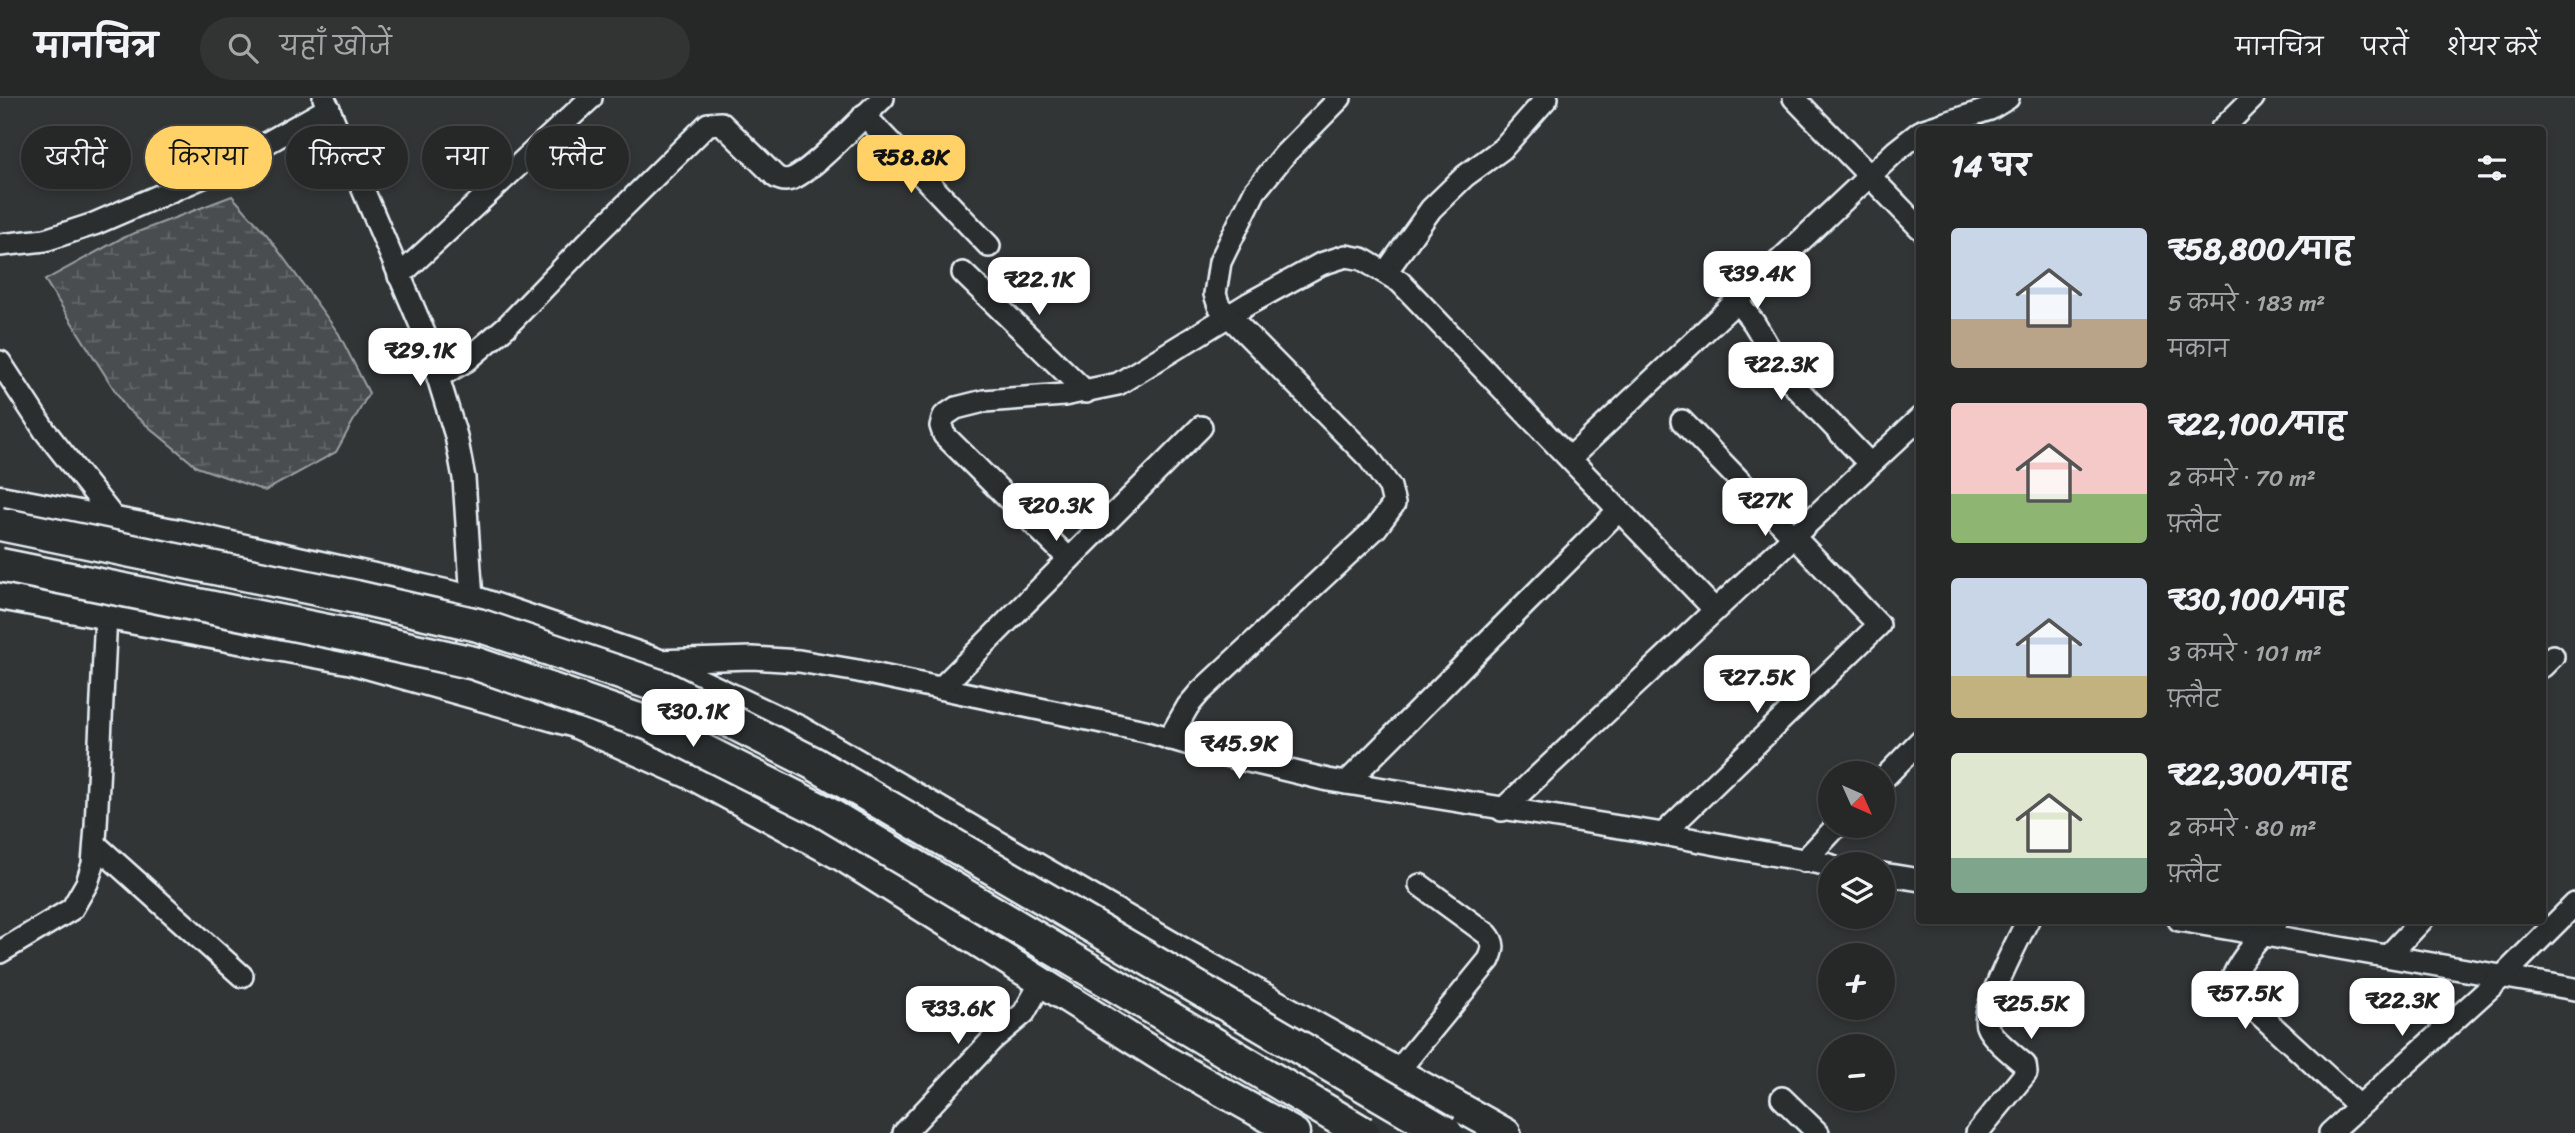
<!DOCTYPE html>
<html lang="hi">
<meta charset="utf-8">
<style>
body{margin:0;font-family:Sriracha,"Playpen Sans Deva",sans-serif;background:#323434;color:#f1f3f6;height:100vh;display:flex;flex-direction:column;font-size:26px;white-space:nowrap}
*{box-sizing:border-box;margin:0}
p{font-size:23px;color:#a4a6a8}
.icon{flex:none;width:38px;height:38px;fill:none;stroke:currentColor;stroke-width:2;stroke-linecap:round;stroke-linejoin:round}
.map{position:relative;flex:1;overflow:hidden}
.side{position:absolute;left:1916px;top:28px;width:630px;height:798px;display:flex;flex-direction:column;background:#262828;border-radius:7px;box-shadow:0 4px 10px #0003,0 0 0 2px #424445}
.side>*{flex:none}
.top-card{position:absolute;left:21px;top:28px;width:665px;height:63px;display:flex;gap:14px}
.needle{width:46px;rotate:135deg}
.tools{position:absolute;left:1818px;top:663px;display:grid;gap:14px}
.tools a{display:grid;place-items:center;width:77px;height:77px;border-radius:50%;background:#262828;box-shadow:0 4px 10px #0003,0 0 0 2px #424445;font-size:35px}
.price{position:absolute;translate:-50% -60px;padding:0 16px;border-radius:14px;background:#fff;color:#222;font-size:23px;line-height:46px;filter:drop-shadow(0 2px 4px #0008)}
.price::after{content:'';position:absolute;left:50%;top:42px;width:21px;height:16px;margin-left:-10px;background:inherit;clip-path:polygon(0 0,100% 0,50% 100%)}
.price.selected{background:#ffd166;color:#111}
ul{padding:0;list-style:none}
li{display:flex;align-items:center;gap:21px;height:175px;padding:0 35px}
li span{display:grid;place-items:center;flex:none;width:196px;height:140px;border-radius:7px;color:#555}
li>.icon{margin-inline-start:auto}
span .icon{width:84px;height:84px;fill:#fffc;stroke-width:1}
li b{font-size:30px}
h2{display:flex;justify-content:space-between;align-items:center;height:84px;padding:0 35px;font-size:30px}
.pill{padding:0 24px;border-radius:32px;background:#262828;box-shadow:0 4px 10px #0003,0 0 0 2px #424445;font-size:24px;line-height:63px}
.pill.selected{background:#ffd166;color:#111}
header{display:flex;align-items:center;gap:42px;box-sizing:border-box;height:98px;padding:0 35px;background:#262828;border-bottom:2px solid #424445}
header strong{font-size:33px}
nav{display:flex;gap:38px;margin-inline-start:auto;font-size:24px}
.search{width:490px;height:63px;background:#323434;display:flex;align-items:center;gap:18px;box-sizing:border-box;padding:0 24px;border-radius:38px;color:#a4a6a8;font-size:26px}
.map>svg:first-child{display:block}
</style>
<header>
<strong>मानचित्र</strong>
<div class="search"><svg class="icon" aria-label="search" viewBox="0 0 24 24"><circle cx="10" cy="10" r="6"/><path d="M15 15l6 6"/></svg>यहाँ खोजें</div>
<nav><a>मानचित्र</a><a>परतें</a><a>शेयर करें</a></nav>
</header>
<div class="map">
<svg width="2575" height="1035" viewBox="0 0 2575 1035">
<defs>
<pattern id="wetland-marsh" width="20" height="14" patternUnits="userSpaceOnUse" patternTransform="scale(1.75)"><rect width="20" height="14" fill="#494d4f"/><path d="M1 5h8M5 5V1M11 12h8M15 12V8" fill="none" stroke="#636769"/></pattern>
</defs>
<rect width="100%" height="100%" fill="#323536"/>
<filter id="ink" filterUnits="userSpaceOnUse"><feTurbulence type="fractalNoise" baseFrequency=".0143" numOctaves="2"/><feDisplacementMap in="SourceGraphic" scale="14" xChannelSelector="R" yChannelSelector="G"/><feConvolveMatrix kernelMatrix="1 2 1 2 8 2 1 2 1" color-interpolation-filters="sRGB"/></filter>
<g filter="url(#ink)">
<polygon fill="url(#wetland-marsh)" stroke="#989fa4" stroke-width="2" points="232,98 267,137 339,236 369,295 336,354 265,393 197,369 126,310 45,182 122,140"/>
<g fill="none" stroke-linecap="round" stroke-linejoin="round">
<defs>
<g id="minor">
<polyline points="324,0 425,237 456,338 464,380 472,502 465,573"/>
<polyline points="1794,0 1920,130"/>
<polyline points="864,17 989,148"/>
<polyline points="1924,32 1990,11 2008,0"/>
<polyline points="2221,32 2253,0"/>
<polyline points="0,147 45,142 94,126 217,73 329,10"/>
<polyline points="1386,174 1431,111 1465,78 1502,51 1547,0"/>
<polyline points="963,175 1086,294"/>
<polyline points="399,178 591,0"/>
<polyline points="1737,203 1754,225 1787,280 1870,366"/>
<polyline points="0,264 45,333 117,424"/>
<path d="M438,279L466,263L507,228L587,145L708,26L721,25L776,79C781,82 785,83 791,81C812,74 863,18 883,0"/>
<polyline points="1570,360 1896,53 1920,34"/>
<polyline points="1069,461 944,337 941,328 944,318 956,310 984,303 1064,297 1118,286 1248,206 1321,166 1346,158 1362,161 1400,184 1714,511"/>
<polyline points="654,563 752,560 799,563 858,573 1145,633 1240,661 1328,682 1663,736 1830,767"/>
<polyline points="2543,568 2553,558"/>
<polyline points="941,590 1201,329"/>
<polyline points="1169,641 1188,608 1200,594 1376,430 1394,406 1390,389 1369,360 1219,208 1215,196 1220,164 1255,93 1286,55 1340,0"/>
<polyline points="1883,681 1920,643"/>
<polyline points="1346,685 1619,412"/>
<polyline points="1502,712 1920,320"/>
<polyline points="1663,736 1879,527 1682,323"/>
<polyline points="95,746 242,878"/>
<polyline points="1804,763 1837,728"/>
<polyline points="1883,776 1920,782"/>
<polyline points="2179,822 2575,891"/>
<path d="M2277,822C2263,836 2229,871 2231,890L2359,1008"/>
<polyline points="0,854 72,811 87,785 93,766 96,728 106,516"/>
<polyline points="2388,858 2422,822"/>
<path d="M1397,974L1489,862C1494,851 1495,845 1487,836L1420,787"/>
<polyline points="1782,1000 1818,1035"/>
<polyline points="904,1035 992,942 1024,915 1042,883"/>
<path d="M1977,1035L2026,975L2025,967C2015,958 1991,940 1987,928C1980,914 2019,840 2028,822"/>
<polyline points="2330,1035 2504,877 2575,806"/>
</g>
<g id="major">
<polyline points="0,402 178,436 472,502 652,563 800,633 1187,857 1506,1035"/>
<polyline points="0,497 353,562 572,624 694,678 843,759 1164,961 1295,1035"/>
</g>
</defs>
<use href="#minor" stroke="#e8f1f8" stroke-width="26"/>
<use href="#major" stroke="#e8f1f8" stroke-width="33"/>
<use href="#minor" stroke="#2a2d2e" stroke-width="21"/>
<use href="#major" stroke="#2a2d2e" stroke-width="28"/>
<defs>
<g id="highway-bridge">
<polyline points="0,426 356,499 478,527 665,590 813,665 1446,1035"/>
<polyline points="0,467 347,537 474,565 650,626 823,713 1363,1035"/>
</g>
</defs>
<use href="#highway-bridge" stroke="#e8f1f8" stroke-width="37" stroke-linecap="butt"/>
<use href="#highway-bridge" stroke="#2a2d2e" stroke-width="32"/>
</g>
</g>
</svg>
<div class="tools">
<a><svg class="needle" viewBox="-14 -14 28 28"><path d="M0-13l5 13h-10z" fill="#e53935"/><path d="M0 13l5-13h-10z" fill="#a4a6a8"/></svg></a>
<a><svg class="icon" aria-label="layers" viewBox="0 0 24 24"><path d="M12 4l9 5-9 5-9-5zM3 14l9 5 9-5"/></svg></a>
<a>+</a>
<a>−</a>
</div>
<b class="price selected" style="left:911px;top:97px">₹58.8K</b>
<b class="price" style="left:1757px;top:213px">₹39.4K</b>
<b class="price" style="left:1039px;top:219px">₹22.1K</b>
<b class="price" style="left:420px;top:290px">₹29.1K</b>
<b class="price" style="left:1781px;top:304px">₹22.3K</b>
<b class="price" style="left:1765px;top:440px">₹27K</b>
<b class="price" style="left:1056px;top:445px">₹20.3K</b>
<b class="price" style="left:1757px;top:617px">₹27.5K</b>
<b class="price" style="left:693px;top:651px">₹30.1K</b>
<b class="price" style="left:1239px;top:683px">₹45.9K</b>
<b class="price" style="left:2245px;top:933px">₹57.5K</b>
<b class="price" style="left:2402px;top:940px">₹22.3K</b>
<b class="price" style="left:2031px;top:943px">₹25.5K</b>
<b class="price" style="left:958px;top:948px">₹33.6K</b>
<div class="top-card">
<a class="pill">खरीदें</a>
<a class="pill selected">किराया</a>
<a class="pill">फ़िल्टर</a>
<a class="pill">नया</a>
<a class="pill">फ़्लैट</a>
</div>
<section class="side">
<h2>14 घर<svg class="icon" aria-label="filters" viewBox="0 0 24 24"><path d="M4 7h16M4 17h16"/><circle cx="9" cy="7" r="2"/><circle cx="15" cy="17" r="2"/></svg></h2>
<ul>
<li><span style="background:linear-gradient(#c9d6e8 65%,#b9a48a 0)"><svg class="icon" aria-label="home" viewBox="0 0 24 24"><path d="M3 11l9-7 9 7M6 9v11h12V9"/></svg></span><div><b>₹58,800/माह</b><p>5 कमरे · 183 m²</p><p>मकान</p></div></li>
<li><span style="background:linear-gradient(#f6c9c9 65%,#8fb573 0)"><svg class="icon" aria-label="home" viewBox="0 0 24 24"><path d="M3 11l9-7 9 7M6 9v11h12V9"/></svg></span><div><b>₹22,100/माह</b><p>2 कमरे · 70 m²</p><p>फ़्लैट</p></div></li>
<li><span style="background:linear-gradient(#c9d6e8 70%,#c2b280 0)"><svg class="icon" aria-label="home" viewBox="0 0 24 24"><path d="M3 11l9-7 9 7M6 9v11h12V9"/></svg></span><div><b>₹30,100/माह</b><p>3 कमरे · 101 m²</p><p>फ़्लैट</p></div></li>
<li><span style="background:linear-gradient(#dfe7d0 75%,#7fa58c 0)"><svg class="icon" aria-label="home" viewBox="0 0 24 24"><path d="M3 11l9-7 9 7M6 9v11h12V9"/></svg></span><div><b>₹22,300/माह</b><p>2 कमरे · 80 m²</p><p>फ़्लैट</p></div></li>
</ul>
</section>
</div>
